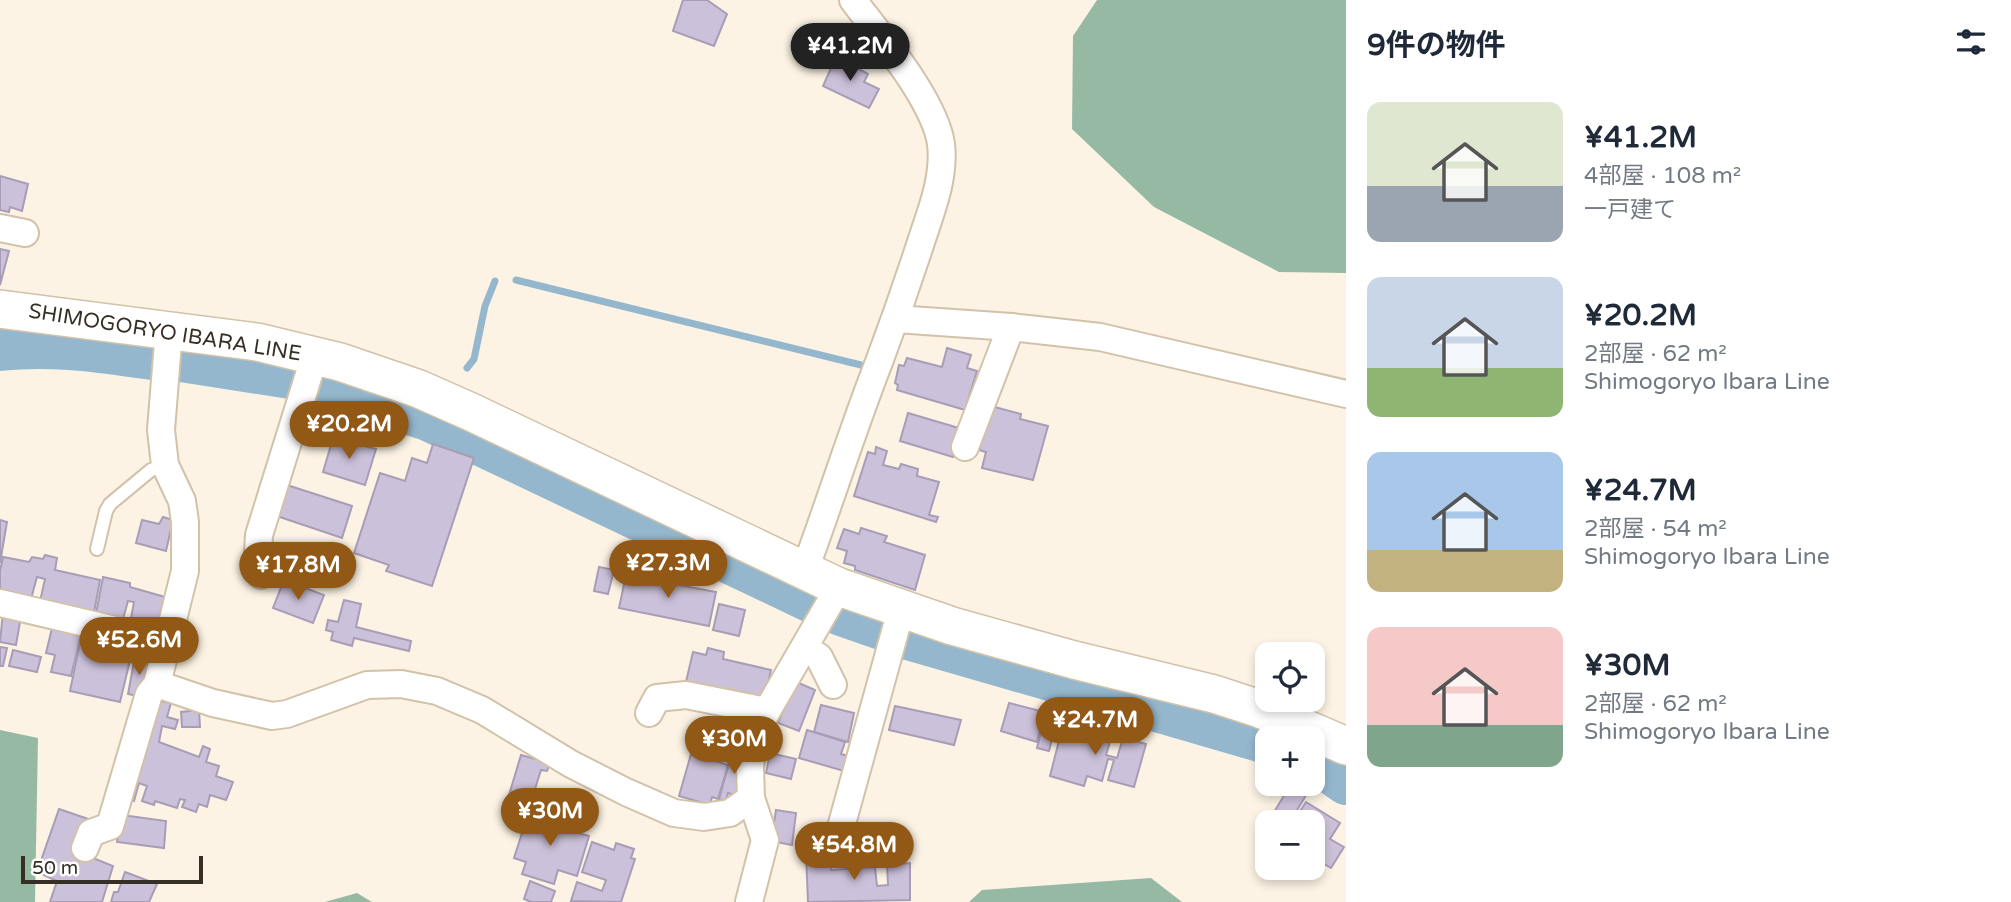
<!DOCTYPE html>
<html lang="ja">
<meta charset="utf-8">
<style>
body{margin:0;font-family:"Varela Round","Noto Sans JP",sans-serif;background:#f6f6f7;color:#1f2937;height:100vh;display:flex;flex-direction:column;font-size:26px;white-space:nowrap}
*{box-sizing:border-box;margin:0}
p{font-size:23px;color:#747a83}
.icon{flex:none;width:38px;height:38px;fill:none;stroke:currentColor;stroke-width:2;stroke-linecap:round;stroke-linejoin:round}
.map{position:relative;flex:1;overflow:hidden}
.details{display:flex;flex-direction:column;background:#fff;width:665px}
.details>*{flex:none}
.tools{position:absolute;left:1255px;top:642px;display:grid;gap:14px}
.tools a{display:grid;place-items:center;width:70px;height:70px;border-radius:14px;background:#fff;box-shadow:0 4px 10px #0003;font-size:35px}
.scale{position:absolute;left:21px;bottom:18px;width:182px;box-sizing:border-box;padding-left:7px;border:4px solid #352f25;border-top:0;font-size:19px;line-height:24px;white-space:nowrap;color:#352f25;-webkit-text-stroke:5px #fff;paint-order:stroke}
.price{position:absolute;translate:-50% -60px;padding:0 16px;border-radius:24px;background:#925815;color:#fff;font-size:23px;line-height:46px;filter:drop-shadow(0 2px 4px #0008)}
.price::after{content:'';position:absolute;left:50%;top:42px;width:21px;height:16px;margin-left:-10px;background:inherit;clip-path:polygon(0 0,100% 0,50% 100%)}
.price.active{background:#222;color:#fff}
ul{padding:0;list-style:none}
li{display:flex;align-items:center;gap:21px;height:175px;padding:0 21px}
li span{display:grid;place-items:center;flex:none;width:196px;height:140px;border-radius:14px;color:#555}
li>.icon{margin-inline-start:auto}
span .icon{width:84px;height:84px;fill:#fffc;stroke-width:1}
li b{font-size:30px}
h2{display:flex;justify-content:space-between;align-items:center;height:84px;padding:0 21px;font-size:30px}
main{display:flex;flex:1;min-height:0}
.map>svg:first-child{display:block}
</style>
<main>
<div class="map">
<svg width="1346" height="902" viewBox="0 0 1346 902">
<rect width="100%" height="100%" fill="#fcf3e4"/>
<g fill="#96b9a3">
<polygon points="1097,0 1346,0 1346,273 1279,272 1154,207 1072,129 1073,36"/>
<polygon points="0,730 38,738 35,902 0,902"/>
<polygon points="1151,878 1182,902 969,902 982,890"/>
<polygon points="357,893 372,902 325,902"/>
</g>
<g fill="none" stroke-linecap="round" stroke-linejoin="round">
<g stroke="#95b7cd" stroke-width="7">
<polyline points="516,280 865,366 868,360"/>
<polyline points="467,368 474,359 485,306 495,281"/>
</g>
<g stroke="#95b7cd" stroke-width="44">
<path d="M0,349C52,343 101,351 153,358"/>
<polyline points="175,359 297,378 428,419 820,605"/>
<polyline points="841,614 887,630"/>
<polyline points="905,637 1267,742"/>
<polyline points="1312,759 1346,783"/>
</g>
</g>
<g fill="#ccc1da" stroke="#a89db6" stroke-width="2">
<polygon points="683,0 707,0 727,14 714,46 673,31"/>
<polygon points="836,57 868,74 864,82 879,89 869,108 823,86"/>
<polygon points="0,176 28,184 22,211 10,207 9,212 0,210"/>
<polygon points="0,249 9,251 0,285"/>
<polygon points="947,348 971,355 967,368 977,371 965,410 897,390 898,385 895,383 899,365 904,366 907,358 942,367"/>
<polygon points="991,406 1021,414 1020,419 1048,426 1033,480 982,468 986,452 979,450"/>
<polygon points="908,413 962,429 953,457 900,441"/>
<polygon points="333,438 376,449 365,485 323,472"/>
<polygon points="433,444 474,458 432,586 386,571 389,565 354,553 380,473 405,481 412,458 427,463"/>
<polygon points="876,447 887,451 883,465 899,469 901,464 918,469 917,476 939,482 929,515 938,517 936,522 854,496 868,452 875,454"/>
<polygon points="287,485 352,506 342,538 277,516"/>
<polygon points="163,517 173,520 166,551 136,543 142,520 159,524"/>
<polygon points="0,520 7,522 0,563"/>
<polygon points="861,528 887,536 884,542 925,555 915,590 855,570 855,566 844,563 847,551 837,548 844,529 859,534"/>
<polygon points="45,555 57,558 55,570 100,580 93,618 39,606 45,579 37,577 31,599 0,591 0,571 3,557 29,562 32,557 43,559"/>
<polygon points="599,567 614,570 608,594 594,591"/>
<polygon points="626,575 716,592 709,626 619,608"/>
<polygon points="103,577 130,583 130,587 172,599 164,627 131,618 134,602 128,601 121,626 95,619"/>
<polygon points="284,580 324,595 313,623 273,608"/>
<polygon points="344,600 361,604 356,627 411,641 409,651 354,638 352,646 331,640 333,632 326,630 328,620 338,622"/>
<polygon points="719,604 745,610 739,636 713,630"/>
<polygon points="3,612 21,616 16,645 0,642"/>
<polygon points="53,624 82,631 71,676 51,672 55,655 46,653"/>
<polygon points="80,643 131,656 120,702 70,691"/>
<polygon points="0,647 7,648 3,666 0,666"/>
<polygon points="708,648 724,652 723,659 771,670 763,704 685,686 693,652 706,655"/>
<polygon points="13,650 41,657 37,672 9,666"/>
<polygon points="135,657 149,659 142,697 128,694"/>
<polygon points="794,681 815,690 799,731 778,723"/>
<polygon points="156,700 171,703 167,717 178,720 175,729 162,726 159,742 199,757 203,746 210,749 206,762 219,766 216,776 233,782 226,800 210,795 207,807 199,804 196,812 182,807 185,800 180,799 177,808 155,801 154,805 142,801 147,786 139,783 134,801 128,799"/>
<polygon points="1009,703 1044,712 1037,742 1001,731"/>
<polygon points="821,705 854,713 848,742 814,732"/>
<polygon points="895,706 961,720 954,745 889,730"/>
<polygon points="199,710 200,727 182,727 181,712"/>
<polygon points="1064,721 1112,735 1106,755 1117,758 1123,738 1146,744 1134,787 1108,780 1114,760 1108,759 1102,781 1087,776 1084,786 1050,776"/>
<polygon points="1043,724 1055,727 1049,751 1037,748"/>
<polygon points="807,730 845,742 841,754 855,758 851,773 799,758"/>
<polygon points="732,753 748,758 738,796 728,793 726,801 719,799"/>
<polygon points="770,753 796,759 791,779 766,773"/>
<polygon points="691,754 728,765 718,799 712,797 710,805 679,796"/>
<polygon points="521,755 550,763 547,771 541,770 528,811 506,805"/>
<polygon points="1291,784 1308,792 1290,822 1268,822"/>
<polygon points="1306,802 1340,823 1330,839 1344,847 1331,868 1312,857 1312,822 1293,822"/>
<polygon points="59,809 88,819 83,835 73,850 113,866 102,902 50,902 57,881 37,872"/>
<polygon points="776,810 796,813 792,845 771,841"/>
<polygon points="529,811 567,821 564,829 589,836 577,876 558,870 554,884 522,874 526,862 514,858"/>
<polygon points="122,815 166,821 164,848 117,842"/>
<polygon points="592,842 614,850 616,843 634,849 631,858 635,859 621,902 571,901 577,882 602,891 606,880 582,872"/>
<polygon points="829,853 831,870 875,867 877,886 888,885 887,865 910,863 910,900 808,902 806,854"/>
<polygon points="125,872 157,884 149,902 111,902 114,892 118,892"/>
<polygon points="530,881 555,891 551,902 531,902 524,899"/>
</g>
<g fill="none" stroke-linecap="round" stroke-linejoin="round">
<defs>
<polyline id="lane" points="97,549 106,511 110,504 151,470 165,465"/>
<g id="street">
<polyline points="0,228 25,233"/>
<polyline points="896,319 1011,327 1100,337 1346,394"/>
<polyline points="965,447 1011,327"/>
<path d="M804,572C830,502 852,431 879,362C894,322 908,282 921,242C931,211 945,178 941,144C935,101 880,36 853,0"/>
<polyline points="261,575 257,567 259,535 315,355"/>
<polyline points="0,603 166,642"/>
<polyline points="805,648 819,657 833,685"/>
<polyline points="157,684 213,703 272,716 287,714 367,685 401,684 437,691 482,710 571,764 626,792 674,813 704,817 730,813 751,798"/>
<polyline points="649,713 657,698 686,695 767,711"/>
<polyline points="85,848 91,833 110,826 149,694 157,684 185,571 185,522 182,501 165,465 161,430 169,330"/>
<polyline points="835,849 901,610"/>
<polyline points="749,902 765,840 751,798 750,767 754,738 767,711 839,587"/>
</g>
<polyline id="secondary" points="0,309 257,342 340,362 419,389 471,412 839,587 952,626 1074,660 1214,694 1260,709 1346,746"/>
</defs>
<use href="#lane" stroke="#d1c2a9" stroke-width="16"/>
<use href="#street" stroke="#d1c2a9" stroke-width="30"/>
<use href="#secondary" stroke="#d1c2a9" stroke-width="40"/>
<use href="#lane" stroke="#fff" stroke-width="12"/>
<use href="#street" stroke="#fff" stroke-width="26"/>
<use href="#secondary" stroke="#fff" stroke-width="37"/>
</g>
<g text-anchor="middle" stroke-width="6" stroke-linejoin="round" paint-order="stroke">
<g font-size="21" fill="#352f25" stroke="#fff">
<text transform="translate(165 332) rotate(9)" y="7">SHIMOGORYO IBARA LINE</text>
</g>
</g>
</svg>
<div class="tools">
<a><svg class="icon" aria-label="locate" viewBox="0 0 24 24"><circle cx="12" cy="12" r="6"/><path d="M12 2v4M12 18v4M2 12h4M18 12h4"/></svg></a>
<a>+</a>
<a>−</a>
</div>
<div class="scale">50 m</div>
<b class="price active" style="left:850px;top:83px">¥41.2M</b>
<b class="price" style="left:349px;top:461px">¥20.2M</b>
<b class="price" style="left:668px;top:600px">¥27.3M</b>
<b class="price" style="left:298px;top:602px">¥17.8M</b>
<b class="price" style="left:139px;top:677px">¥52.6M</b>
<b class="price" style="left:1095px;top:757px">¥24.7M</b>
<b class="price" style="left:734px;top:776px">¥30M</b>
<b class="price" style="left:550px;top:848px">¥30M</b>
<b class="price" style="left:854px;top:882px">¥54.8M</b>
</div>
<section class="details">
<h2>9件の物件<svg class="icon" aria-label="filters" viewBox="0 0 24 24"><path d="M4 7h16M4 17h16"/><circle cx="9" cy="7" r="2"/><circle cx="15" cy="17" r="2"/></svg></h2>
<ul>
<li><span style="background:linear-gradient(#dfe7d0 60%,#9aa5b1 0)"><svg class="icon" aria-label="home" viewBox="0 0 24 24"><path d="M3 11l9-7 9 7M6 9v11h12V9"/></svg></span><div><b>¥41.2M</b><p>4部屋 · 108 m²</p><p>一戸建て</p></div></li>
<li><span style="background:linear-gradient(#c9d6e8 65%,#8fb573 0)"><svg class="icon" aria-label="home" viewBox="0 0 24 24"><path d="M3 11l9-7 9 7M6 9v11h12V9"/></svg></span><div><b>¥20.2M</b><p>2部屋 · 62 m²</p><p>Shimogoryo Ibara Line</p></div></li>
<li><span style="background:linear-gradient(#a9c7e8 70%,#c2b280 0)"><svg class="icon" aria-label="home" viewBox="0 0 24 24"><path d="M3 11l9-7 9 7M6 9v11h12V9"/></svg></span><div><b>¥24.7M</b><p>2部屋 · 54 m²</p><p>Shimogoryo Ibara Line</p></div></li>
<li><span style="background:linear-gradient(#f6c9c9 70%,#7fa58c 0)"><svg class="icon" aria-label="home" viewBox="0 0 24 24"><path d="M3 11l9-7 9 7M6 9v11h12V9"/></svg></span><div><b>¥30M</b><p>2部屋 · 62 m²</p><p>Shimogoryo Ibara Line</p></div></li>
</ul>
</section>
</main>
